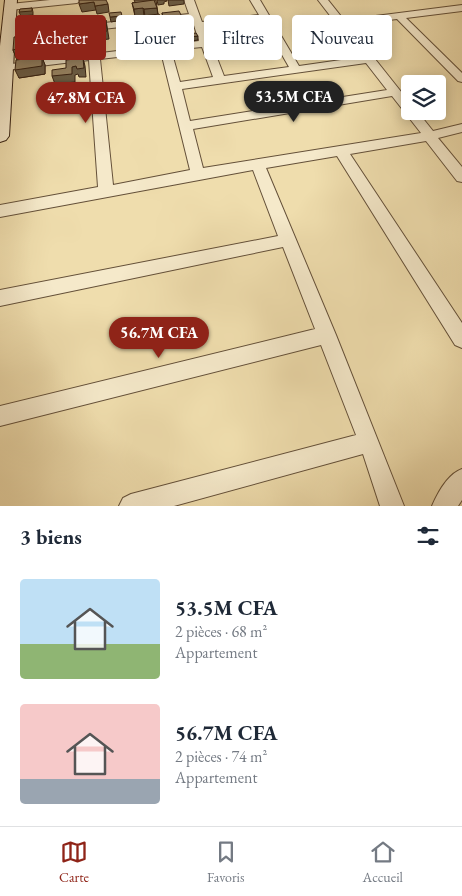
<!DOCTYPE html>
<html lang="fr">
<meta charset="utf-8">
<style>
body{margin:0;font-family:"EB Garamond",serif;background:#f6f6f7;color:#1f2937;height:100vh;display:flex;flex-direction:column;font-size:19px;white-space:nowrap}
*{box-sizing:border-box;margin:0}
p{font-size:16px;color:#747a83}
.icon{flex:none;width:28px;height:28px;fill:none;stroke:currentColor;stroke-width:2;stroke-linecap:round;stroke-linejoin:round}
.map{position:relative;height:506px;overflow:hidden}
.sheet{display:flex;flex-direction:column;background:#fff;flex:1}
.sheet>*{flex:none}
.banner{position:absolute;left:15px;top:15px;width:432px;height:45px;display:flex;gap:10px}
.buttons{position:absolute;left:401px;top:75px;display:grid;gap:10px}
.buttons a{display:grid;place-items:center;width:45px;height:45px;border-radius:5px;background:#fff;box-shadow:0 2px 12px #0003;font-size:25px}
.price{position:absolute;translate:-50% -42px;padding:0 11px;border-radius:18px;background:#8f2418;color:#fff;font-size:16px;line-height:32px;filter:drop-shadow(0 1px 2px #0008)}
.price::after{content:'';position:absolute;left:50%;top:30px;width:15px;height:11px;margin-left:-8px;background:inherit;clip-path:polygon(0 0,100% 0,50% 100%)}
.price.on{background:#222;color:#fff}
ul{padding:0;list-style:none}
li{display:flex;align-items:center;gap:15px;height:125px;padding:0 20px}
li span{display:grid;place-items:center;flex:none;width:140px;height:100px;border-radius:5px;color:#555}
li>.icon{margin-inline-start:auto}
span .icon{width:60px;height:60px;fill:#fffc;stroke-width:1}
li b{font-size:21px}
h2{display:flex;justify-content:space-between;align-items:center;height:60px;padding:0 20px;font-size:21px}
.chip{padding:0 18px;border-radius:5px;background:#fff;box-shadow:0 2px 12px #0003;font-size:18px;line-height:45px}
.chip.on{background:#8f2418;color:#fff}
.menu{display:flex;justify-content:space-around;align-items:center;height:70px;border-top:1px solid #e0e1e3;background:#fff;font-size:14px;color:#747a83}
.menu a{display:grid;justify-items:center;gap:2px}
.menu .on{color:#8f2418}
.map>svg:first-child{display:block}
</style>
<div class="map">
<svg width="462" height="506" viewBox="0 0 462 506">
<rect width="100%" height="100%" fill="#efddad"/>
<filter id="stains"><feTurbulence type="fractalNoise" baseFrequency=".004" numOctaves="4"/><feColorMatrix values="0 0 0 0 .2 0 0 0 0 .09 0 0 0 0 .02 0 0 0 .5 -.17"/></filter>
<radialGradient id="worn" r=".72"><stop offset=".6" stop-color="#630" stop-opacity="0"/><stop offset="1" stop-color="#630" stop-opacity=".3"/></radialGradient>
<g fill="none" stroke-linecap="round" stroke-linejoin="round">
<defs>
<g id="street">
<polygon points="50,0 82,0 77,3 10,10 5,7 10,4"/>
<path d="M184,0H194L202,22L259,15L250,0H260L299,66L362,57L318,0H328L344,20L462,5V11L406,18L462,73V82L458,81L397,19L348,25L410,103V111H417L433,131L462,124V132L438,138L462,167V182L457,181L426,141L350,154L462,323V348L455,345L337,156L266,168L336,335L404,506H380L363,454L174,506H119L123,498L131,494L356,435L321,345L0,426V406L315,329L283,247L0,306V290L278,236L253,170L0,217V205L98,187L89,60L7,70L1,67L3,65L199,41L192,19L85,31L80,28L85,25L189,14ZM262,20L289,67L224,76L205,27ZM202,47L213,77L180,82L171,50ZM161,52L190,170L113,185L100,59ZM366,63L387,90L190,121L182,89ZM392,96L421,133L203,168L193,129Z"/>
<polygon points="44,30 49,33 48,35 9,40 4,37 9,34"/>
<path d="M462,469V500L458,506H432C438,492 448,474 462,469Z"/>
</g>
<polygon id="secondary" points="5,0 17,0 9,136 6,140 0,142 0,46"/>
</defs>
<use href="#street" stroke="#645039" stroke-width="2"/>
<use href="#secondary" stroke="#362112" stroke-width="2"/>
<use href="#street" fill="#f5e9ca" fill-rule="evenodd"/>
<use href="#secondary" fill="#f5e9ca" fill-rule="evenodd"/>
</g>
<g fill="#817155" stroke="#362112">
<polygon points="134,0 156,0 158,14 163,22 164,30 159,31 159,33 153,34 153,32 144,34 142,28 138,29 132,3 135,2"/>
<polygon points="162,13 183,19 188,42 170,44 163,21"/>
<polygon points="40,25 40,29 50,27 53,35 53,58 42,58 45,65 45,74 19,78 17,60 13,50 22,36"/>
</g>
<g fill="#695c45" stroke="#362112">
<polygon points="157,0 167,0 167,1 164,2 164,4 158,5"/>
<polygon points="168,0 184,0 184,4 169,6"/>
<polygon points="94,2 96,10 82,12 79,4"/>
<polygon points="108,4 109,12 97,14 95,6"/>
<polygon points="32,8 33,12 33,15 21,16 19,12"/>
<polygon points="143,8 144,16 135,17 134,9"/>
<polygon points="157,8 158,16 145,17 144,9"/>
<polygon points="122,16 122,20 111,22 110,17"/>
<polygon points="37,17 40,25 40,30 35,31 37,36 50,27 53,35 53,58 49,46 23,33 19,25"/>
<polygon points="183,19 184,27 165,25 166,30 165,22"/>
<polygon points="106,20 109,39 85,42 83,34"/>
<polygon points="141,20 142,28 138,29 136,21"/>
<polygon points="163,22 164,30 159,31 159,33 153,34 152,26 157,23"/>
<polygon points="80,23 82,31 82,37 67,39 67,44 57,45 54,37 65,30"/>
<polygon points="151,24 153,32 144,34 143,26"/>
<polygon points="187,34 188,42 170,44 169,36"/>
<polygon points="198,36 198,40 192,41 191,37"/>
<polygon points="22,47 27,59 18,62 13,50"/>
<polygon points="42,57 45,65 45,74 19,78 15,70"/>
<polygon points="83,58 85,66 86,77 79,77 78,74 75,75 75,82 55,84 52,76 72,67"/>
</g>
<g fill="#968363" stroke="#362112">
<polygon points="79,0 106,0 108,4 95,6 94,2 79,4"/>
<polygon points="154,0 157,8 144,9 143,8 134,9 132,3"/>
<polygon points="32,8 32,11 19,12 20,9"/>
<polygon points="179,11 183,19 165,22 162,13"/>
<polygon points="121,12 122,16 110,17 109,13"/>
<polygon points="159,14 163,22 157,23 158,25 152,26 151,24 143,26 141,20 136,21 135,17"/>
<polygon points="37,17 37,22 19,25 19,19"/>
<polygon points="106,20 107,31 83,34 82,23"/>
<polygon points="183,22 187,34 169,36 165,25"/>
<polygon points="80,23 80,29 65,30 65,36 54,37 52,26"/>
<polygon points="50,27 50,35 49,33 22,36 23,30 34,29 34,32 38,32 38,29"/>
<polygon points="49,33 49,46 22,47 13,50 14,37"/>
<polygon points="196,33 198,36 191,37 189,34"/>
<polygon points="42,57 42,66 15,70 16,60"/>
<polygon points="83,58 84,68 77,69 76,66 72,67 72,74 52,76 52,70 66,68 66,60"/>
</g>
<rect width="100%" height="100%" filter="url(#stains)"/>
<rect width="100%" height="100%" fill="url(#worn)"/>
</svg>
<div class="buttons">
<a><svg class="icon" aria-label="layers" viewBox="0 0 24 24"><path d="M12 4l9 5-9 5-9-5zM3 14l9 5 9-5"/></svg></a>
</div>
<b class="price on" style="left:294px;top:123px">53.5M CFA</b>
<b class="price" style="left:86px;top:124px">47.8M CFA</b>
<b class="price" style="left:159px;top:359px">56.7M CFA</b>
<div class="banner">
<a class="chip on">Acheter</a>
<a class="chip">Louer</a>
<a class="chip">Filtres</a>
<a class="chip">Nouveau</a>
</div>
</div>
<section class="sheet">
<h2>3 biens<svg class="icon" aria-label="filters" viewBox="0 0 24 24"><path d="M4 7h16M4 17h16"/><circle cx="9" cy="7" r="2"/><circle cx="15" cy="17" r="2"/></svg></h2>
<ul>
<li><span style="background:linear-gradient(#bfe0f5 65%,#8fb573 0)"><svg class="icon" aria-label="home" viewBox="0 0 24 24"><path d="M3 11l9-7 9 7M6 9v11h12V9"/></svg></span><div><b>53.5M CFA</b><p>2 pièces · 68 m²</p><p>Appartement</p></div></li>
<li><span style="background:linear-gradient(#f6c9c9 75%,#9aa5b1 0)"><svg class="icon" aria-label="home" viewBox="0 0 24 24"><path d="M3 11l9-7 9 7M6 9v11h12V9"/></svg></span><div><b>56.7M CFA</b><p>2 pièces · 74 m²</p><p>Appartement</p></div></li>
</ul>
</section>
<nav class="menu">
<a class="on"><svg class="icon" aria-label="map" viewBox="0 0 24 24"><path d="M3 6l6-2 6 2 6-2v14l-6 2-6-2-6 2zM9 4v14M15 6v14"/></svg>Carte</a>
<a><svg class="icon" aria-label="saved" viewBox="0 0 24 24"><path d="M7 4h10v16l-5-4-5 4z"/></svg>Favoris</a>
<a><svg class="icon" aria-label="home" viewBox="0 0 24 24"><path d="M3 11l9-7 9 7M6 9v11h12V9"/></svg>Accueil</a>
</nav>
